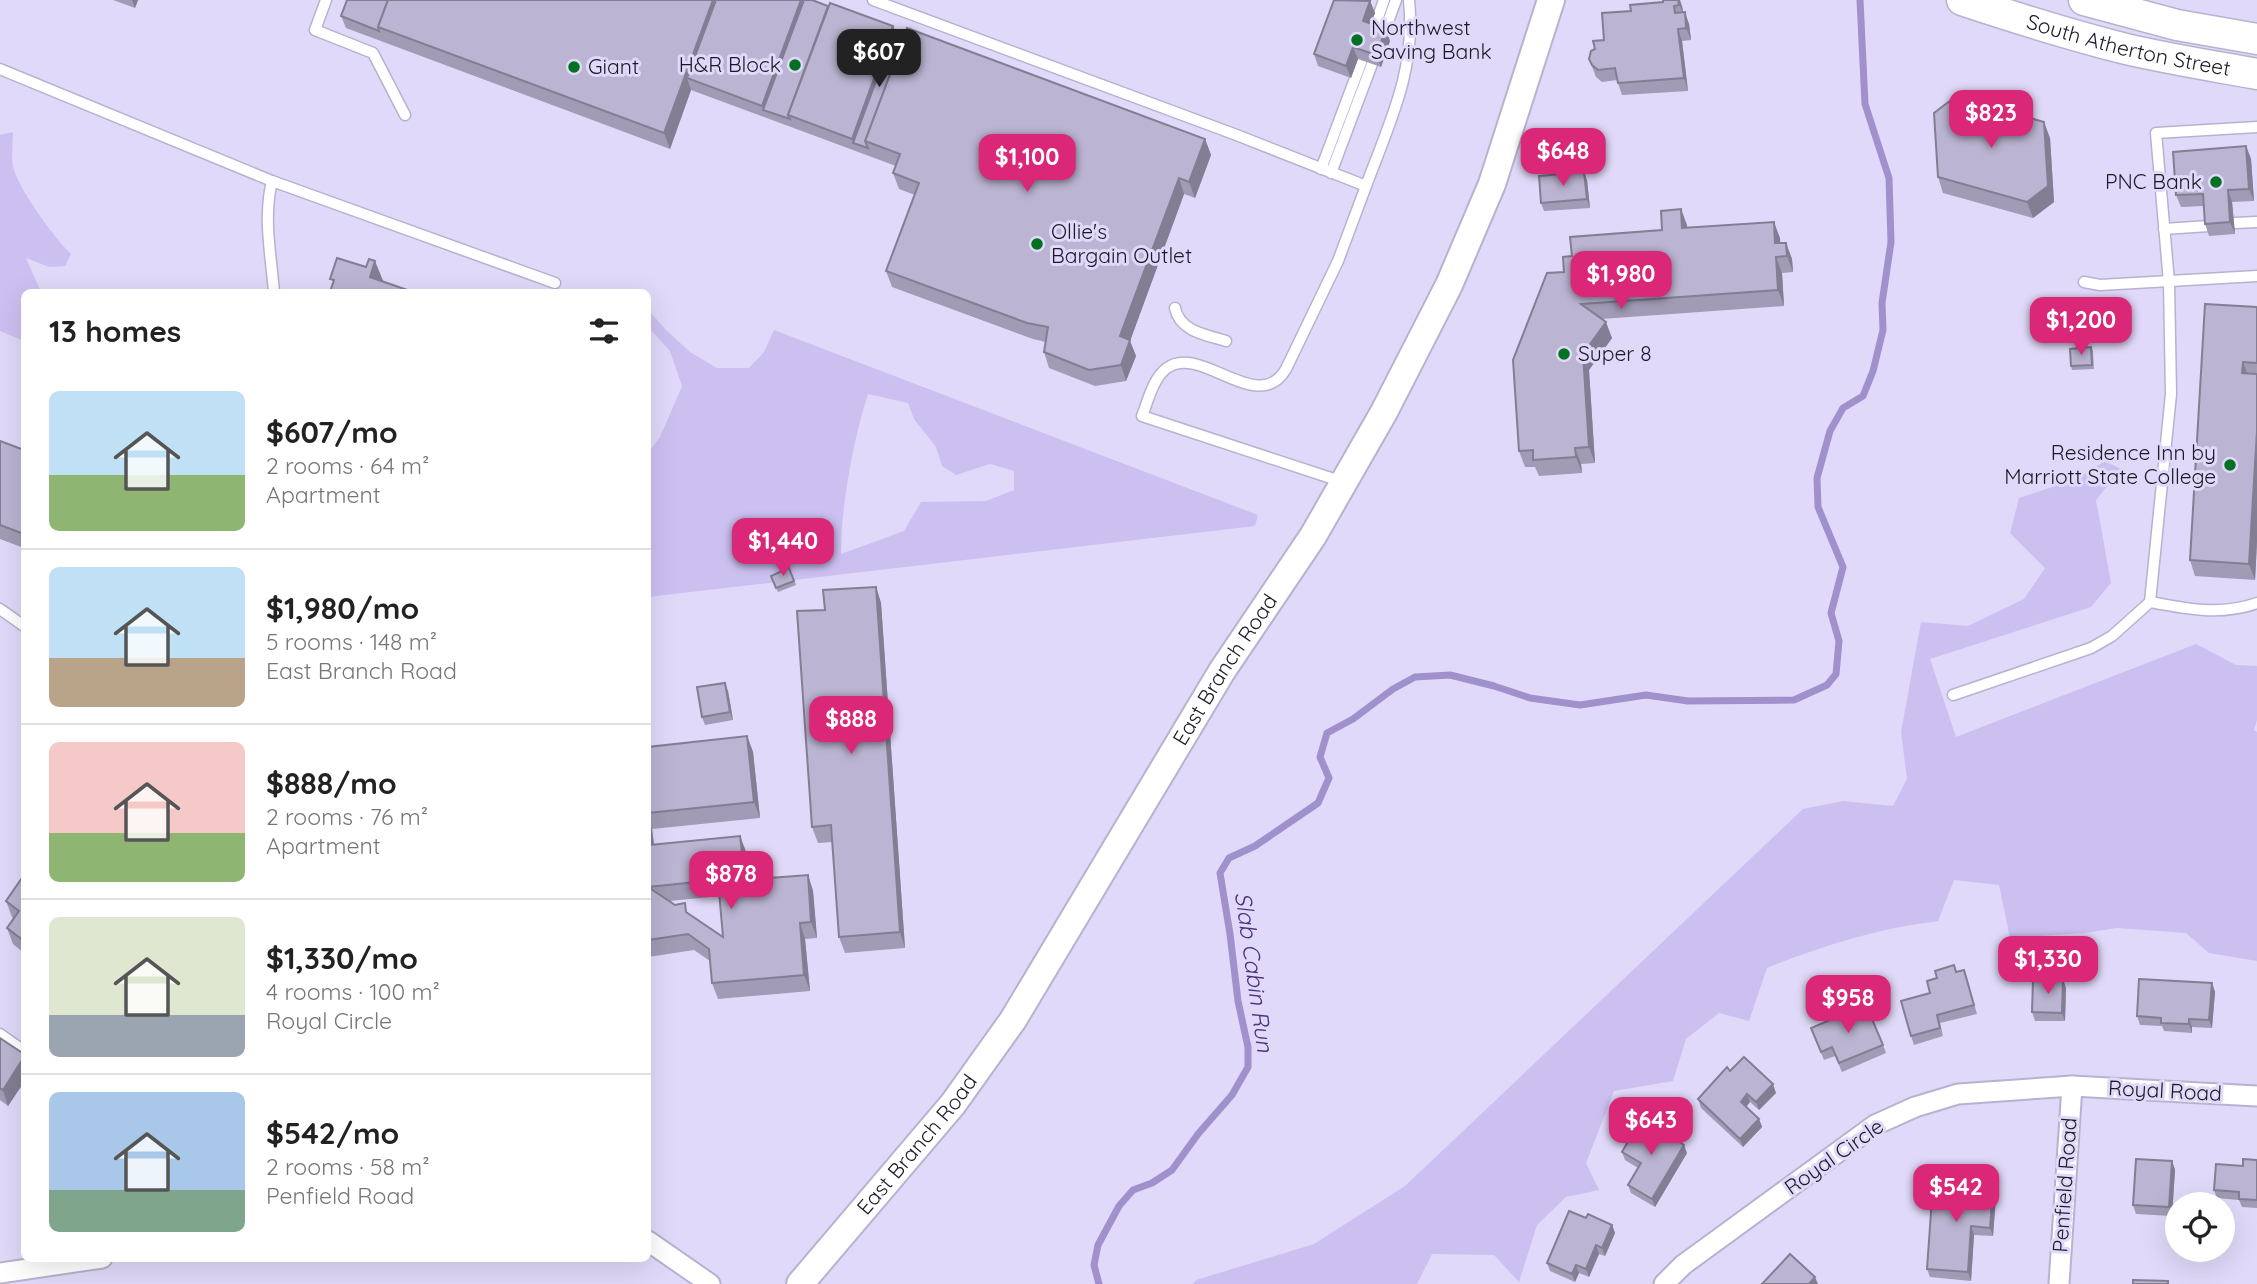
<!DOCTYPE html>
<meta charset="utf-8">
<style>
body{margin:0;font-family:Quicksand,sans-serif;background:#f2f2f2;color:#222;height:100vh;display:flex;flex-direction:column;font-size:26px;white-space:nowrap}
*{box-sizing:border-box;margin:0}
p{font-size:23px;color:#767676}
.icon{flex:none;width:38px;height:38px;fill:none;stroke:currentColor;stroke-width:2;stroke-linecap:round;stroke-linejoin:round}
.map{position:relative;flex:1;overflow:hidden}
.sheet{position:absolute;left:21px;top:289px;width:630px;height:973px;display:flex;flex-direction:column;background:#fff;border-radius:10px;box-shadow:0 7px 28px #0002}
.sheet>*{flex:none}
.fabs{position:absolute;left:2165px;top:1192px;display:grid;gap:14px}
.fabs a{display:grid;place-items:center;width:70px;height:70px;border-radius:50%;background:#fff;box-shadow:0 7px 28px #0002;font-size:35px}
.price{position:absolute;translate:-50% -60px;padding:0 16px;border-radius:14px;background:#db2777;color:#fff;font-size:23px;line-height:46px;filter:drop-shadow(0 2px 4px #0008)}
.price::after{content:'';position:absolute;left:50%;top:42px;width:21px;height:16px;margin-left:-10px;background:inherit;clip-path:polygon(0 0,100% 0,50% 100%)}
.price.active{background:#222;color:#fff}
ul{padding:0;list-style:none}
li{display:flex;align-items:center;gap:21px;height:175px;padding:0 28px}
li+li{border-top:2px solid #e0e0e0}
li span{display:grid;place-items:center;flex:none;width:196px;height:140px;border-radius:10px;color:#555}
li>.icon{margin-inline-start:auto}
span .icon{width:84px;height:84px;fill:#fffc;stroke-width:1}
li b{font-size:30px}
h2{display:flex;justify-content:space-between;align-items:center;height:84px;padding:0 28px;font-size:30px}
.map>svg:first-child{display:block}
</style>
<div class="map">
<svg width="2257" height="1284" viewBox="0 0 2257 1284">
<rect width="100%" height="100%" fill="#e0d9f9"/>
<g fill="#ccc0f1" fill-rule="evenodd">
<path d="M13,132C13,142 11,156 13,166C17,187 55,239 71,254L65,266L49,267L26,258L41,292H24V341L0,331V135Z"/>
<path d="M648,310L666,330L690,352L717,368H749L764,352L774,330L1258,515L1255,526L648,597V453L660,437L682,386L670,351L648,327ZM868,394L908,403L914,419L936,447L942,466L956,475L990,464L1014,471V490L986,501L921,502L904,531L841,554C841,505 853,441 868,394Z"/>
<path d="M2105,461L2121,469L2096,500L2111,583L2091,607L1930,659L1956,737L2196,644L2236,665L2257,666V720L2254,730L2257,732V961L2209,953L2186,933L2117,928L2084,933L2010,938L1999,885L1954,880L1938,921C1880,928 1821,946 1767,968L1749,1021L1719,1013L1686,1039L1673,1081L1614,1091L1586,1163L1599,1190L1566,1197L1537,1225L1519,1282L1494,1255L1432,1254L1417,1284H1193L1196,1280L1314,1244L1405,1186L1803,809L1843,801L1893,806L1907,779L1901,732L1921,622L1968,626L2024,599L2045,568L2010,533L2019,498L2077,479Z"/>
</g>
<g fill="none" stroke-linecap="round" stroke-linejoin="round">
<polyline stroke="#a091cd" stroke-width="7" points="1099,1284 1094,1265 1098,1245 1119,1206 1133,1190 1152,1183 1172,1170 1198,1134 1232,1095 1248,1067 1248,1047 1238,1001 1230,934 1220,873 1229,858 1255,846 1318,803 1329,778 1320,757 1327,733 1353,719 1393,689 1415,677 1450,675 1494,686 1530,698 1580,705 1646,695 1688,701 1794,700 1827,685 1836,674 1839,641 1831,613 1843,567 1818,507 1817,478 1830,431 1843,408 1863,396 1873,371 1883,330 1882,303 1891,242 1889,178 1865,104 1860,0"/>
<defs>
<g id="service">
<polyline points="326,0 315,30 373,53 405,115"/>
<path d="M873,0L1234,134L1366,186C1390,121 1416,71 1409,0"/>
<polyline points="1372,34 1384,0"/>
<polyline points="1382,38 1396,0"/>
<polyline points="0,69 272,181 555,283"/>
<polyline points="1321,169 1362,60"/>
<polyline points="1331,173 1372,64"/>
<path d="M272,181C263,218 271,255 274,292"/>
<polyline points="2234,223 2257,222"/>
<polyline points="2164,229 2209,226"/>
<polyline points="2084,282 2100,285 2257,276"/>
<path d="M1175,308C1180,332 1207,335 1226,341"/>
<path d="M1343,482L1142,416C1148,401 1153,378 1167,368C1201,343 1258,417 1286,369L1338,261L1366,186"/>
<path d="M2150,602C2186,609 2221,616 2257,603"/>
<polyline points="0,609 24,626"/>
<polyline points="1953,695 2091,648 2112,636 2150,602 2171,394 2169,282 2156,133 2257,127"/>
<polyline points="0,1034 24,1051"/>
</g>
<g id="minor">
<polyline points="648,1241 710,1284"/>
<polyline points="0,1273 102,1258"/>
<polyline points="1664,1284 1683,1265 1875,1125 1915,1107 1958,1094 2072,1086 2257,1096"/>
<polyline points="2059,1284 2072,1086"/>
</g>
<g id="secondary">
<path id="s1" d="M800,1284L953,1104L1013,1020L1222,671L1313,536L1384,412L1449,285L1492,184L1551,0"/>
</g>
<g id="primary">
<path id="s2" d="M1962,0C2016,18 2070,35 2126,49C2169,59 2213,66 2257,74"/>
<polyline points="2084,0 2177,25 2257,39"/>
</g>
</defs>
<use href="#service" stroke="#b8b1cf" stroke-width="13"/>
<use href="#minor" stroke="#b8b1cf" stroke-width="23"/>
<use href="#secondary" stroke="#b8b1cf" stroke-width="30"/>
<use href="#primary" stroke="#b8b1cf" stroke-width="33"/>
<use href="#service" stroke="#fff" stroke-width="10"/>
<use href="#minor" stroke="#fff" stroke-width="19"/>
<use href="#secondary" stroke="#fff" stroke-width="26"/>
<use href="#primary" stroke="#fff" stroke-width="30"/>
</g>
<g fill="#a19bb5" fill-rule="evenodd">
<polygon points="113,0 138,0 135,8"/>
<polygon points="1663,0 1682,6 1683,12 1689,24 1691,40 1682,41 1688,91 1622,95 1617,80 1602,82 1596,77 1589,59 1595,49 1631,11 1663,2"/>
<polygon points="1370,1 1375,13 1371,23 1386,29 1390,41 1381,67 1358,59 1351,78 1318,66 1314,54"/>
<polygon points="341,16 895,30 1205,139 1211,155 1195,198 1184,194 1130,341 1136,356 1126,381 1095,386 1049,368 1044,352 1046,342 1033,339 892,287 886,271 915,195 899,189 893,173 896,166 691,90 670,149 346,28"/>
<polygon points="2050,138 2054,202 2033,218 1943,193 1938,177"/>
<polygon points="2246,146 2251,159 2254,201 2232,202 2235,234 2209,236 2205,224 2204,206 2181,207 2176,195"/>
<polygon points="1587,180 1590,208 1544,211 1541,203"/>
<polygon points="1681,209 1687,228 1780,238 1780,243 1786,243 1792,259 1793,272 1782,273 1784,306 1601,319 1612,338 1589,370 1595,463 1581,464 1582,473 1539,476 1535,467 1525,467 1519,451 1564,272 1572,256 1662,230"/>
<polygon points="2257,307 2257,542 2255,580 2195,576 2190,560"/>
<polygon points="2091,347 2093,351 2094,369 2072,370 2071,366"/>
<polygon points="0,441 24,450 24,548 0,539"/>
<polygon points="789,568 796,585 778,592 771,576"/>
<polygon points="876,587 881,603 905,948 845,953 839,937 832,842 818,843 812,827 825,610"/>
<polygon points="728,691 733,720 705,725 702,717"/>
<path d="M747,736L753,752L760,818L652,829L654,845L740,836L746,852L750,889L771,887L808,875L813,891L817,938L805,939L810,991L718,999L712,983L710,961L694,950L648,957V747ZM719,896L723,937L670,901Z"/>
<polygon points="24,875 24,953 13,944 7,928 14,919 12,917 6,901"/>
<polygon points="1956,972 1967,978 1977,1014 1940,1023 1943,1036 1914,1045 1911,1036 1930,993 1937,978"/>
<polygon points="2212,983 2215,992 2212,1028 2192,1027 2192,1033 2164,1031 2162,1026 2140,1025 2137,1016"/>
<polygon points="2066,988 2065,1021 2035,1021 2032,1012"/>
<polygon points="1811,1028 1883,1045 1886,1053 1842,1072 1835,1056 1824,1060"/>
<polygon points="0,1038 24,1054 24,1082 8,1106 0,1100"/>
<polygon points="1730,1071 1776,1093 1759,1110 1750,1102 1746,1107 1759,1119 1762,1127 1743,1147 1701,1108 1698,1099"/>
<polygon points="1622,1152 1687,1153 1655,1207 1631,1193 1628,1185 1638,1168 1625,1160"/>
<polygon points="2257,1160 2257,1208 2242,1207 2239,1200 2217,1198 2214,1190 2243,1166"/>
<polygon points="2172,1161 2175,1170 2172,1216 2136,1214 2133,1205"/>
<polygon points="1996,1197 1993,1236 1974,1235 1971,1281 1930,1277 1927,1269"/>
<polygon points="1586,1218 1612,1225 1615,1233 1605,1256 1599,1254 1589,1277 1579,1273 1575,1282 1550,1271 1547,1263"/>
</g>
<g fill="#837e93">
<polygon points="132,0 138,0 135,8"/>
<polygon points="713,0 725,0 687,78 691,90 670,149 664,133"/>
<polygon points="801,0 806,0 763,110 762,106"/>
<polygon points="1678,0 1680,0 1682,6 1684,17"/>
<polygon points="1370,1 1375,13 1367,33 1363,21"/>
<polygon points="1685,12 1689,24 1691,40 1686,28"/>
<polygon points="893,26 898,38 853,143 852,139"/>
<polygon points="1386,29 1390,41 1381,67 1376,55"/>
<polygon points="1678,29 1682,41 1688,91 1684,78"/>
<polygon points="1353,47 1358,59 1351,78 1346,66"/>
<polygon points="2044,122 2050,138 2054,202 2033,218 2027,202"/>
<polygon points="1205,139 1211,155 1195,198 1189,182"/>
<polygon points="2246,146 2251,159 2254,201 2249,189"/>
<polygon points="1584,172 1587,180 1590,208 1587,199"/>
<polygon points="1179,178 1184,194 1130,341 1136,356 1126,381 1121,365 1120,336"/>
<polygon points="2228,190 2232,202 2235,234 2230,222"/>
<polygon points="1681,209 1687,225 1688,244 1682,228"/>
<polygon points="1774,222 1780,238 1781,256 1775,243"/>
<polygon points="1786,243 1792,259 1793,272 1787,256"/>
<polygon points="1776,257 1782,273 1784,306 1778,290"/>
<polygon points="375,261 384,283 370,277"/>
<polygon points="1606,322 1612,338 1589,370 1595,463 1589,447 1583,354"/>
<polygon points="2243,362 2249,378 2242,373"/>
<polygon points="2257,431 2257,542 2255,580 2249,564"/>
<polygon points="1575,448 1581,464 1582,473 1576,457"/>
<polygon points="876,587 881,603 905,948 900,932"/>
<polygon points="725,683 728,691 733,720 730,712"/>
<polygon points="747,736 753,752 760,818 754,802"/>
<polygon points="648,817 652,829 656,861 650,845"/>
<polygon points="740,836 746,852 750,893 745,877"/>
<polygon points="808,875 813,891 817,938 811,922"/>
<polygon points="800,923 805,939 810,991 804,975"/>
<polygon points="2063,979 2066,988 2065,1021 2062,1013"/>
<polygon points="2212,983 2215,992 2212,1028 2209,1020"/>
<polygon points="2189,1019 2192,1027 2192,1033 2189,1024"/>
<polygon points="24,1057 24,1082 8,1106 3,1090"/>
<polygon points="1773,1084 1776,1093 1759,1110 1756,1102"/>
<polygon points="1747,1094 1750,1102 1744,1110 1741,1102"/>
<polygon points="1759,1119 1762,1127 1743,1147 1740,1139"/>
<polygon points="1684,1145 1687,1153 1655,1207 1652,1199"/>
<polygon points="2172,1161 2175,1170 2172,1216 2169,1207"/>
<polygon points="1993,1189 1996,1197 1993,1236 1990,1228"/>
<polygon points="1612,1225 1615,1233 1605,1256 1602,1248"/>
<polygon points="1971,1226 1974,1235 1971,1281 1968,1272"/>
<polygon points="1596,1245 1599,1254 1589,1277 1586,1269"/>
<polygon points="1576,1265 1579,1273 1575,1282 1572,1274"/>
<polygon points="1815,1277 1818,1284 1809,1284"/>
</g>
<g fill="#bbb4d2" stroke="#837e93" stroke-width="2">
<polygon points="347,0 388,0 378,27 379,31 341,16"/>
<polygon points="388,0 713,0 664,133 378,27"/>
<polygon points="716,0 801,0 762,106 687,78"/>
<polygon points="804,0 812,0 828,6 788,115 790,119 763,110"/>
<polygon points="1334,0 1370,1 1363,21 1386,29 1376,55 1353,47 1346,66 1314,54"/>
<polygon points="1663,0 1678,0 1679,5 1674,6 1675,13 1685,12 1686,28 1678,29 1684,78 1618,83 1615,68 1598,70 1592,65 1589,59 1591,51 1595,49 1593,41 1604,40 1602,13 1631,11 1630,5 1663,2"/>
<polygon points="830,3 893,26 852,139 788,115"/>
<polygon points="907,28 1205,139 1189,182 1179,178 1120,336 1130,340 1121,365 1089,370 1044,352 1048,327 1027,323 886,271 919,183 893,173 900,154 865,141"/>
<polygon points="895,30 905,34 865,141 868,148 853,143"/>
<polygon points="1955,97 2044,122 2048,186 2027,202 1938,177 1934,113"/>
<polygon points="2246,146 2249,189 2228,190 2230,222 2205,224 2203,194 2176,195 2173,152"/>
<polygon points="1584,172 1587,199 1541,203 1539,176"/>
<polygon points="1681,209 1682,228 1774,222 1775,243 1786,243 1787,256 1776,257 1778,290 1581,304 1606,322 1583,354 1589,447 1575,448 1576,457 1533,460 1533,450 1519,451 1513,360 1547,273 1564,272 1563,257 1572,256 1570,237 1662,230 1661,211"/>
<polygon points="337,258 366,267 369,259 375,261 370,277 413,292 330,292 334,280 330,279"/>
<polygon points="2205,304 2257,307 2257,363 2243,362 2242,373 2257,374 2257,431 2249,564 2190,560"/>
<polygon points="2091,347 2092,365 2071,366 2070,349"/>
<polygon points="0,441 24,450 24,534 0,525"/>
<polygon points="789,568 794,581 776,588 771,576"/>
<polygon points="876,587 900,932 839,937 831,825 812,827 797,611 825,610 823,590"/>
<polygon points="725,683 730,712 702,717 697,687"/>
<polygon points="747,736 754,802 648,813 648,747"/>
<polygon points="648,824 650,845 740,836 745,877 648,887 675,905 685,903 686,912 723,937 719,891 771,887 770,878 808,875 811,922 800,923 804,975 712,983 709,949 688,934 648,940"/>
<polygon points="24,875 24,941 7,928 19,911 6,901"/>
<polygon points="1954,965 1956,972 1964,970 1974,1005 1937,1015 1940,1028 1911,1036 1901,1001 1930,993 1927,981 1937,978 1935,971"/>
<polygon points="2033,979 2063,979 2062,1013 2032,1012"/>
<polygon points="2139,979 2212,983 2209,1020 2189,1019 2189,1024 2161,1023 2161,1018 2137,1016"/>
<polygon points="1866,1005 1883,1045 1839,1063 1832,1047 1821,1052 1811,1028"/>
<polygon points="0,1038 24,1054 24,1057 3,1090 0,1088"/>
<polygon points="1744,1057 1773,1084 1756,1102 1747,1094 1741,1102 1759,1119 1740,1139 1698,1099 1727,1067 1730,1071"/>
<polygon points="1641,1119 1684,1145 1652,1199 1628,1185 1641,1163 1622,1152"/>
<polygon points="2136,1159 2172,1161 2169,1207 2133,1205"/>
<polygon points="2243,1159 2257,1160 2257,1200 2239,1199 2239,1192 2214,1190 2216,1164 2243,1166"/>
<polygon points="1933,1184 1993,1189 1990,1228 1971,1226 1968,1272 1927,1269"/>
<polygon points="1569,1211 1586,1218 1588,1214 1612,1225 1602,1248 1596,1245 1586,1269 1576,1265 1572,1274 1547,1263"/>
<polygon points="1790,1254 1815,1277 1809,1284 1762,1284"/>
<polygon points="2133,1280 2168,1281 2168,1284 2133,1284"/>
</g>
<g fill="#047022" stroke="#e0d9f9" stroke-width="2.5">
<circle cx="1357" cy="40" r="7"/>
<circle cx="795" cy="65" r="7"/>
<circle cx="574" cy="67" r="7"/>
<circle cx="2216" cy="182" r="7"/>
<circle cx="1037" cy="244" r="7"/>
<circle cx="1564" cy="354" r="7"/>
<circle cx="2230" cy="465" r="7"/>
</g>
<g text-anchor="middle" stroke-width="6" stroke-linejoin="round" paint-order="stroke">
<g font-size="21" fill="#1d1a26" stroke="#e0d9f9" text-anchor="start">
<text x="1371" y="35">Northwest<tspan x="1371" dy="24">Saving Bank</tspan></text>
<text x="781" y="72" text-anchor="end">H&amp;R Block</text>
<text x="588" y="74">Giant</text>
<text x="2202" y="189" text-anchor="end">PNC Bank</text>
<text x="1051" y="239">Ollie's<tspan x="1051" dy="24">Bargain Outlet</tspan></text>
<text x="1578" y="361">Super 8</text>
<text x="2216" y="460" text-anchor="end">Residence Inn by<tspan x="2216" dy="24">Marriott State College</tspan></text>
</g>
<g font-size="21" fill="#1d1a26" stroke="#e0d9f9">
<text dy="7" stroke="none"><textPath href="#s2" startOffset="173">South Atherton Street</textPath></text>
<text dy="7" stroke="none"><textPath href="#s1" startOffset="749">East Branch Road</textPath></text>
<text transform="translate(2165 1091) rotate(3)" y="7">Royal Road</text>
<text dy="7" stroke="none"><textPath href="#s1" startOffset="182">East Branch Road</textPath></text>
<text transform="translate(1834 1157) rotate(-35)" y="7">Royal Circle</text>
<text transform="translate(2065 1185) rotate(-86)" y="7">Penfield Road</text>
</g>
<g font-size="23" font-style="italic" fill="#4c347d" stroke="#e0d9f9">
<text transform="translate(1254 972) rotate(82)" y="8">Slab Cabin Run</text>
</g>
</g>
</svg>
<div class="fabs">
<a><svg class="icon" aria-label="locate" viewBox="0 0 24 24"><circle cx="12" cy="12" r="6"/><path d="M12 2v4M12 18v4M2 12h4M18 12h4"/></svg></a>
</div>
<b class="price active" style="left:879px;top:89px">$607</b>
<b class="price" style="left:1991px;top:150px">$823</b>
<b class="price" style="left:1563px;top:188px">$648</b>
<b class="price" style="left:1027px;top:194px">$1,100</b>
<b class="price" style="left:1621px;top:311px">$1,980</b>
<b class="price" style="left:2081px;top:357px">$1,200</b>
<b class="price" style="left:783px;top:578px">$1,440</b>
<b class="price" style="left:851px;top:756px">$888</b>
<b class="price" style="left:731px;top:911px">$878</b>
<b class="price" style="left:2048px;top:996px">$1,330</b>
<b class="price" style="left:1848px;top:1035px">$958</b>
<b class="price" style="left:1651px;top:1157px">$643</b>
<b class="price" style="left:1956px;top:1224px">$542</b>
<section class="sheet">
<h2>13 homes<svg class="icon" aria-label="filters" viewBox="0 0 24 24"><path d="M4 7h16M4 17h16"/><circle cx="9" cy="7" r="2"/><circle cx="15" cy="17" r="2"/></svg></h2>
<ul>
<li><span style="background:linear-gradient(#bfe0f5 60%,#8fb573 0)"><svg class="icon" aria-label="home" viewBox="0 0 24 24"><path d="M3 11l9-7 9 7M6 9v11h12V9"/></svg></span><div><b>$607/mo</b><p>2 rooms · 64 m²</p><p>Apartment</p></div></li>
<li><span style="background:linear-gradient(#bfe0f5 65%,#b9a48a 0)"><svg class="icon" aria-label="home" viewBox="0 0 24 24"><path d="M3 11l9-7 9 7M6 9v11h12V9"/></svg></span><div><b>$1,980/mo</b><p>5 rooms · 148 m²</p><p>East Branch Road</p></div></li>
<li><span style="background:linear-gradient(#f6c9c9 65%,#8fb573 0)"><svg class="icon" aria-label="home" viewBox="0 0 24 24"><path d="M3 11l9-7 9 7M6 9v11h12V9"/></svg></span><div><b>$888/mo</b><p>2 rooms · 76 m²</p><p>Apartment</p></div></li>
<li><span style="background:linear-gradient(#dfe7d0 70%,#9aa5b1 0)"><svg class="icon" aria-label="home" viewBox="0 0 24 24"><path d="M3 11l9-7 9 7M6 9v11h12V9"/></svg></span><div><b>$1,330/mo</b><p>4 rooms · 100 m²</p><p>Royal Circle</p></div></li>
<li><span style="background:linear-gradient(#a9c7e8 70%,#7fa58c 0)"><svg class="icon" aria-label="home" viewBox="0 0 24 24"><path d="M3 11l9-7 9 7M6 9v11h12V9"/></svg></span><div><b>$542/mo</b><p>2 rooms · 58 m²</p><p>Penfield Road</p></div></li>
</ul>
</section>
</div>
